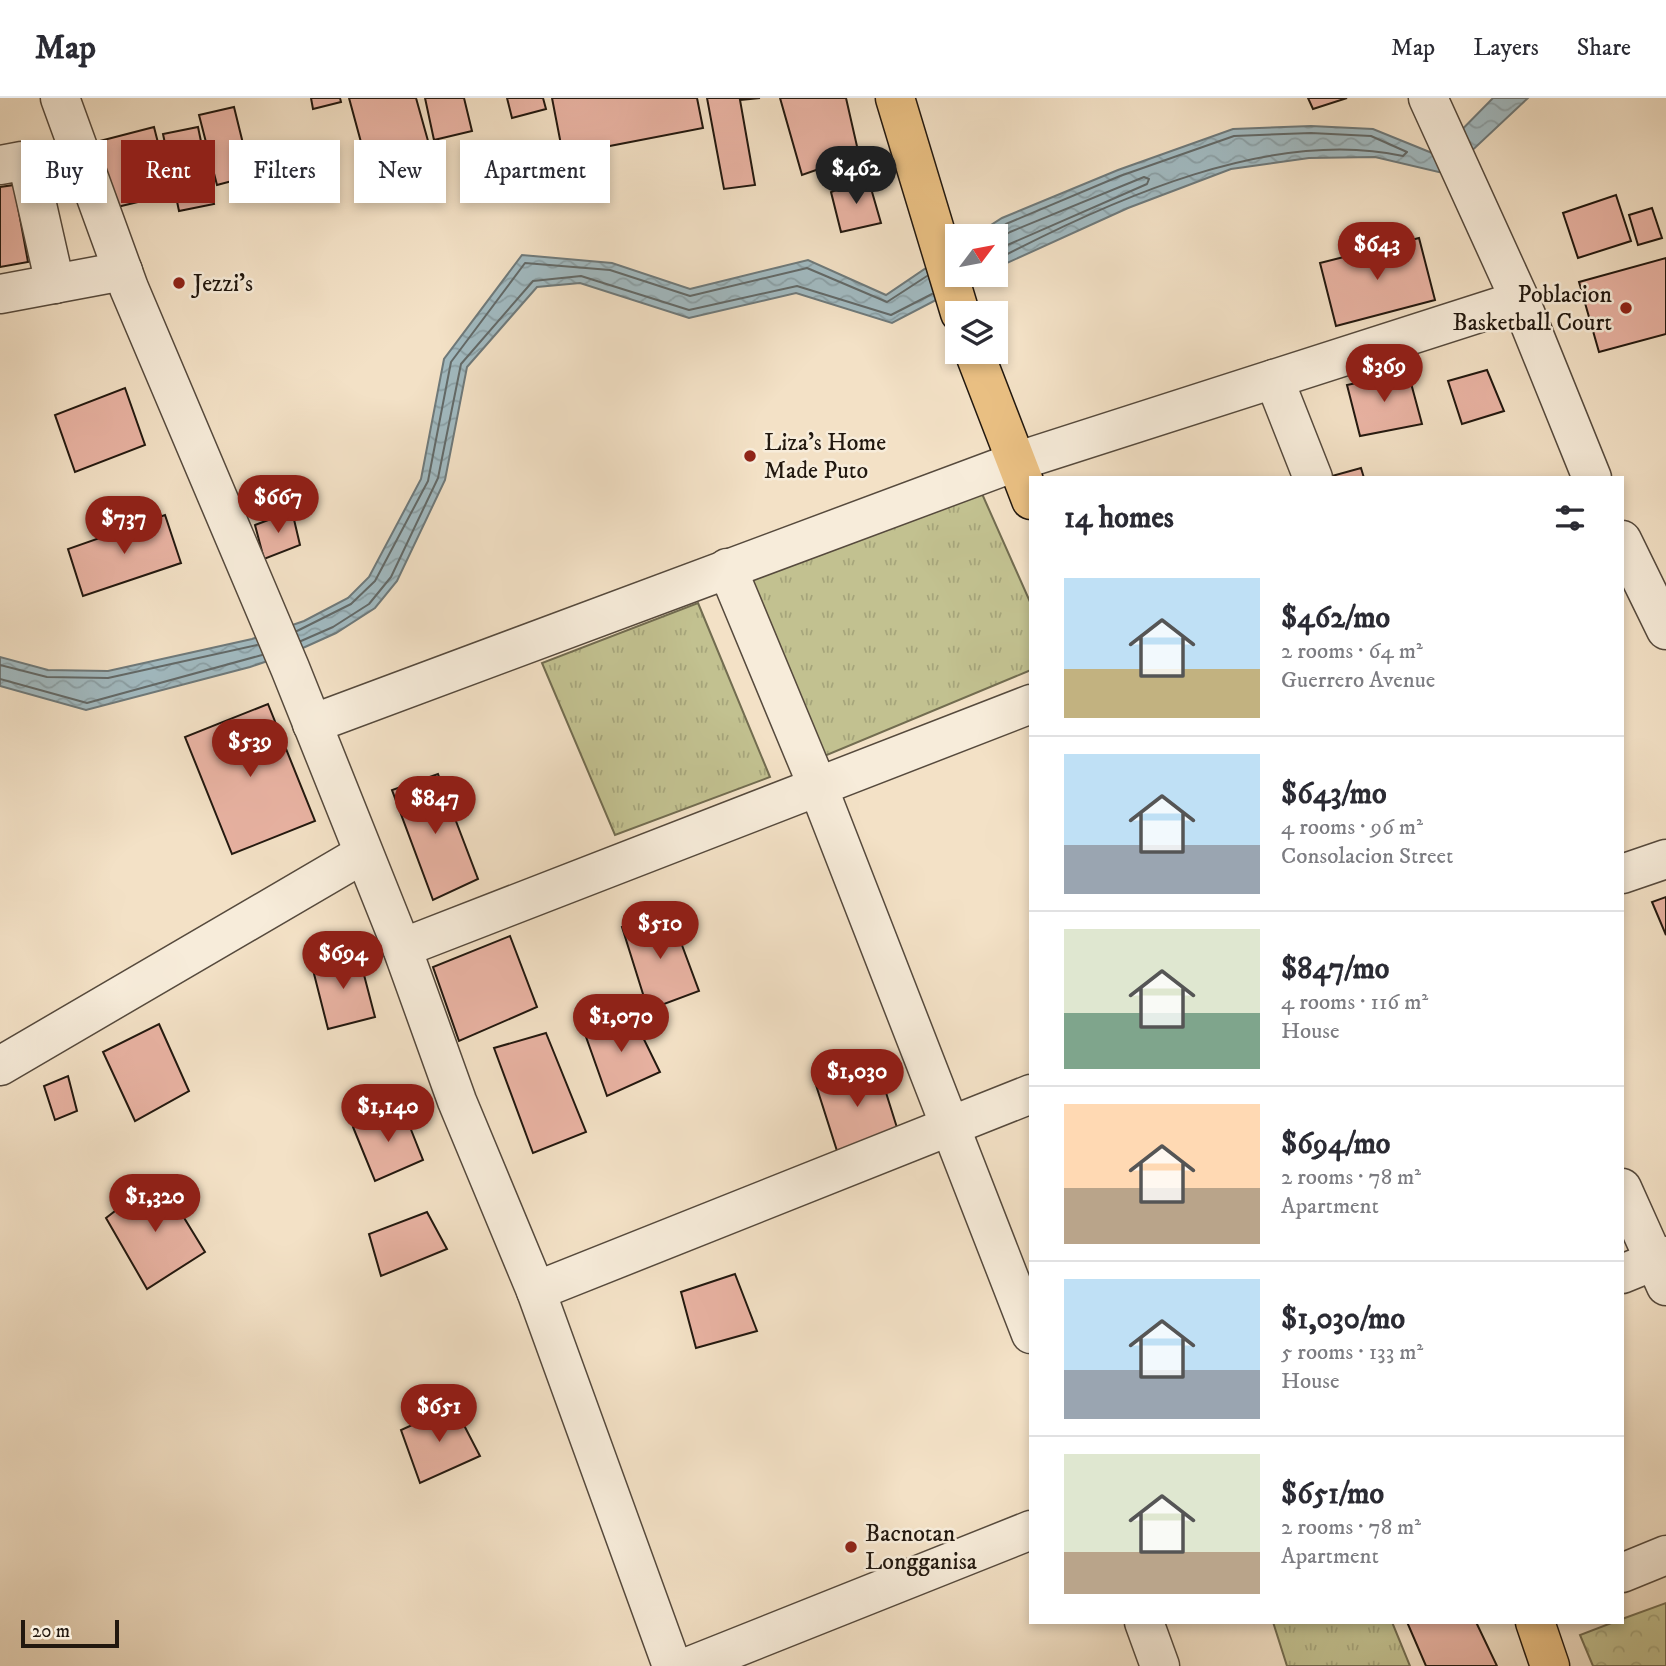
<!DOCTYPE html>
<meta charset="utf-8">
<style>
body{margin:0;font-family:"IM FELL DW Pica",serif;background:#f2f2f3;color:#2b2b33;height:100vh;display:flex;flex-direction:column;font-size:26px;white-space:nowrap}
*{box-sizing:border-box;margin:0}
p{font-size:23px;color:#7c7c81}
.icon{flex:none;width:38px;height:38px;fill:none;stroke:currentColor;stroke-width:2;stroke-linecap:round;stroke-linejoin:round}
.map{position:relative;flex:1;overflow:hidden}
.panel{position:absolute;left:1029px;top:378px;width:595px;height:1148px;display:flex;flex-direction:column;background:#fff;border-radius:0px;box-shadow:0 4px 10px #0003}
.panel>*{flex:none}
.hud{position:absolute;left:21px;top:42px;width:665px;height:63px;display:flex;gap:14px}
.needle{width:46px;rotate:58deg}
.tools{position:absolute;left:945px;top:126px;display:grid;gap:14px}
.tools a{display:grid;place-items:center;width:63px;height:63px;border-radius:0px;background:#fff;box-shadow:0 4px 10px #0003;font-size:35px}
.scale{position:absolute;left:21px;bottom:18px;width:98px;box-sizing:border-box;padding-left:7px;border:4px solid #22180f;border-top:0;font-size:19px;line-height:24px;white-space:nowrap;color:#22180f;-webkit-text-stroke:5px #f7ecda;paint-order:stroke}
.price{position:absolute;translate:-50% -60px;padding:0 16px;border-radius:24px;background:#8f2418;color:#fff;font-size:23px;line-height:46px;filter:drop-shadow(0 2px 4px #0008)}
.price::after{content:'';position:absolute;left:50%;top:42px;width:21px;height:16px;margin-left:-10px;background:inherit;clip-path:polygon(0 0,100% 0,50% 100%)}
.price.active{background:#222;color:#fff}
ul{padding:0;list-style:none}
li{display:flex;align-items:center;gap:21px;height:175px;padding:0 35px}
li+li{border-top:2px solid #e1e1e2}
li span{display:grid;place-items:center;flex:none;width:196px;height:140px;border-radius:0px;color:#555}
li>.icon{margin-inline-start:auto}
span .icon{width:84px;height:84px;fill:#fffc;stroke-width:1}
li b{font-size:30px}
h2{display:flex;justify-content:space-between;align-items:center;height:84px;padding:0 35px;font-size:30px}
.pill{padding:0 24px;border-radius:0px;background:#fff;box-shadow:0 4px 10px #0003;font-size:24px;line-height:63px}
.pill.active{background:#8f2418;color:#fff}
header{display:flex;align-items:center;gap:42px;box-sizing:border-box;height:98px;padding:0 35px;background:#fff;border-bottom:2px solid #e1e1e2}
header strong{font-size:33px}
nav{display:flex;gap:38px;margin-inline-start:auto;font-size:24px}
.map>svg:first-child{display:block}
</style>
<header>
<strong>Map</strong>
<nav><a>Map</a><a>Layers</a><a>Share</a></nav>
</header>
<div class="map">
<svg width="1666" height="1568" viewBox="0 0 1666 1568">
<defs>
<pattern id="grass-tufts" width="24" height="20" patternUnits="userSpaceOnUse" patternTransform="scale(1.75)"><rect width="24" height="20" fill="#c2c190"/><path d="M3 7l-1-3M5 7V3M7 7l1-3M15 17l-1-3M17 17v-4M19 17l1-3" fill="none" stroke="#a6a57b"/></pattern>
<pattern id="park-crowns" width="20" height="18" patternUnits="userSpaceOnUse" patternTransform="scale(1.75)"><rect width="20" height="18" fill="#c2c190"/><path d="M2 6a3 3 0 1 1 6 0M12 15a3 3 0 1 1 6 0" fill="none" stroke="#a6a57b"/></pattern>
<pattern id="water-waves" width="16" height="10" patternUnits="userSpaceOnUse" patternTransform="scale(1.75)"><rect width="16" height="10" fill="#a1bac1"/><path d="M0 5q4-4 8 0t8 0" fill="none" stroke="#8a9fa5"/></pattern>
</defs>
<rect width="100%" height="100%" fill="#f3e1c6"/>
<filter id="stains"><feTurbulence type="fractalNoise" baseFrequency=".00286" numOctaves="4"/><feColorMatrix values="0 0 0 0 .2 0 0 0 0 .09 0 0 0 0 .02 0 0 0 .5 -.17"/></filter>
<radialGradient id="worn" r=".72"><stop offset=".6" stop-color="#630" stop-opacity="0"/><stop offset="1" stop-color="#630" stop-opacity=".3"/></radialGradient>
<g fill="url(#grass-tufts)" stroke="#726c50" stroke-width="2">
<polygon points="979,389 1031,506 1031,572 822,659 735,480"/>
<polygon points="698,505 770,679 615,737 542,565"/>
<polygon points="1273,1524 1392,1524 1410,1568 1287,1568"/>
</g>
<polygon fill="url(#park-crowns)" stroke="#726c50" stroke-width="2" points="1666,1505 1666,1568 1593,1568 1580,1537 1614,1524 1622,1524 1622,1521"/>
<g fill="url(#water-waves)" stroke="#6e797a" stroke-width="2">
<polygon points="1493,0 1528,0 1447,76 1375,59 1309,60 1231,71 1128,110 996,170 996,138 974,138 1002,120 1118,72 1233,31 1311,28 1373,31 1437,57"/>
<polygon points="957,149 957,177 984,177 892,225 796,195 689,220 580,185 537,189 467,269 445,382 397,483 375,510 336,535 294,554 250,569 86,612 0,588 0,559 48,572 108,573 252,541 304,523 348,500 369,479 421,381 444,261 522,157 612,165 690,191 808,162 886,197"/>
</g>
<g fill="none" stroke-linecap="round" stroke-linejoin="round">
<g stroke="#626968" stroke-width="2">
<path d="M987,138L1006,126L1120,78L1234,38L1311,35L1371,38L1407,54L1403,58C1272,29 1111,102 996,162"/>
<polyline points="996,143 1010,134 1144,79 1149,81 1147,86 996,152"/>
<polyline points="297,533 351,506 375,483 428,383 451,264 525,165 610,172 690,198 807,170 887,204 927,178"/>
<polyline points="301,543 333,529 369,506 391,479 438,380 461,266 533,183 581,178 689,212 797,188 891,217 932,196"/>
<polyline points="0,567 47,579 108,580 257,547"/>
<polyline points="0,581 87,605 262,557"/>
</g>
</g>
<g fill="#e9b3a3" stroke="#22180f" stroke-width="2">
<polygon points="311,0 340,0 341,4 313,11"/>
<polygon points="349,0 416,0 437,75 374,92"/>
<polygon points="425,0 464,0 472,33 434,42"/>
<polygon points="507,0 543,0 546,11 512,20"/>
<polygon points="552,0 697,0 703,30 563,57"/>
<polygon points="707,0 760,0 740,2 755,87 724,91"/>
<polygon points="780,0 846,0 859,57 802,77"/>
<polygon points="1308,0 1347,0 1313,11"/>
<polygon points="234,9 251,78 217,87 199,17"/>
<polygon points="154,29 171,96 113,110 96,44"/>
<polygon points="198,29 214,106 179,113 163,36"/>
<polygon points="868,80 881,125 841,134 831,94"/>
<polygon points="14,87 28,164 0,169 0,89"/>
<polygon points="1616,97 1631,143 1578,160 1563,115"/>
<polygon points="1652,110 1662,140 1638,147 1629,117"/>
<polygon points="1419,140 1435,202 1336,228 1320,165"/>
<polygon points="1666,160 1666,236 1599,254 1579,184"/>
<polygon points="1487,272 1504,313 1462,326 1448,283"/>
<polygon points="1408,274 1422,326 1360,338 1347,287"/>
<polygon points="125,290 145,347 75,374 55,317"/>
<polygon points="1361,370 1364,380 1332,380 1332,378"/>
<polygon points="292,413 300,447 264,461 255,427"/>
<polygon points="165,417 181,465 83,498 68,451"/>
<polygon points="268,606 315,723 232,756 185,639"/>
<polygon points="438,676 478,781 433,802 392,692"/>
<polygon points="1666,799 1666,837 1652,804"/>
<polygon points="670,815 699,893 648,912 622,829"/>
<polygon points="510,838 537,909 459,943 433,869"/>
<polygon points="358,854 375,919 328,931 312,868"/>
<polygon points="630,913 660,974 607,998 585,936"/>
<polygon points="159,926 189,993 135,1023 103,954"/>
<polygon points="546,935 586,1034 533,1055 494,950"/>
<polygon points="877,966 899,1036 838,1056 815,984"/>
<polygon points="68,978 77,1013 55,1022 44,988"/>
<polygon points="402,1009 423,1062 375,1083 353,1029"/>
<polygon points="159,1079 205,1154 147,1191 106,1120"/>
<polygon points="427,1114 447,1151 381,1178 369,1136"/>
<polygon points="735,1176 757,1233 696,1250 681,1194"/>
<polygon points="454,1308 480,1358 420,1385 401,1332"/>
<polygon points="1407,1524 1476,1524 1497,1568 1426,1568"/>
</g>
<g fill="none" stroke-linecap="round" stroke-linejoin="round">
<defs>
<g id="minor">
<polyline points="60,0 129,190 290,570 402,850 457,1003 536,1193 672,1568"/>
<polyline points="1428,0 1520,202 1592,380"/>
<polyline points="0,67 22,63 28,67 55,186"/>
<polyline points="0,196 123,173"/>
<polyline points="1274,281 1313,380"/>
<polyline points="1622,442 1666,532"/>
<polyline points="727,470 818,689 1031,1236"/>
<polyline points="312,626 1015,364 1520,202"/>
<polyline points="1622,776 1666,761"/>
<polyline points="402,850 1031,606"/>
<polyline points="0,968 363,756"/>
<polyline points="1622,1090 1666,1188"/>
<polyline points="1622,1176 1666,1158"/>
<polyline points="536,1193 1031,996"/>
<polyline points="1622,1475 1666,1457"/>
<polyline points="1144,1524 1160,1568"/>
<polyline points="690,1568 1031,1432"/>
</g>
<g id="major">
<polyline points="895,0 960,215"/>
<polyline points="974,254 1031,402"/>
<polyline points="1535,1524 1550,1568"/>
</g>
</defs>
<use href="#minor" stroke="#564a3d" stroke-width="41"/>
<use href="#major" stroke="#22180f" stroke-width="41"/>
<use href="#minor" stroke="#f7ecda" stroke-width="38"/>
<use href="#major" stroke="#eac083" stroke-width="38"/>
</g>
<g fill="#8f2418" stroke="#f7ecda" stroke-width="2.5">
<circle cx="179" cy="185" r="7"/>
<circle cx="1626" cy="210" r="7"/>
<circle cx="750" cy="358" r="7"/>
<circle cx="851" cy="1449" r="7"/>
</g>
<g text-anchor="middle" stroke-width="5" stroke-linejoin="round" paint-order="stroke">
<g font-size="24" fill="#22180f" stroke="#f7ecda" text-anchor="start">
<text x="193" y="193">Jezzi's</text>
<text x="1612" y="204" text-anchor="end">Poblacion<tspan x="1612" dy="28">Basketball Court</tspan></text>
<text x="764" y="352">Liza's Home<tspan x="764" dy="28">Made Puto</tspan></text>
<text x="865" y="1443">Bacnotan<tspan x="865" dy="28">Longganisa</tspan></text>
</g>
</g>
<rect width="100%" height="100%" filter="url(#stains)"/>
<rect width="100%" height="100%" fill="url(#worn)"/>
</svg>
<div class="tools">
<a><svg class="needle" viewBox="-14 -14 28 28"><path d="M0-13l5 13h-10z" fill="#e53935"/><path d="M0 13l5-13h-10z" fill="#7c7c81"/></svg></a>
<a><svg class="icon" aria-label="layers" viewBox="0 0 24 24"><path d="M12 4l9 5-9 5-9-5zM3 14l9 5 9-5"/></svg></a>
</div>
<div class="scale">20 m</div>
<b class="price active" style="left:856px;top:108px">$462</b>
<b class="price" style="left:1377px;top:184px">$643</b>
<b class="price" style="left:1384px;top:306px">$369</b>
<b class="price" style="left:278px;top:437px">$667</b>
<b class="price" style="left:124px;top:458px">$737</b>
<b class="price" style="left:250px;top:681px">$539</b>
<b class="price" style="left:435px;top:738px">$847</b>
<b class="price" style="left:660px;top:863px">$510</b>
<b class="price" style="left:343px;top:893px">$694</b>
<b class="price" style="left:621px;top:956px">$1,070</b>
<b class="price" style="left:857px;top:1011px">$1,030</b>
<b class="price" style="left:388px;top:1046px">$1,140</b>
<b class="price" style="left:155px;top:1136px">$1,320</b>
<b class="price" style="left:439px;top:1346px">$651</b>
<div class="hud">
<a class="pill">Buy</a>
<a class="pill active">Rent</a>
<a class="pill">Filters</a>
<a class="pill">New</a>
<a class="pill">Apartment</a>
</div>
<section class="panel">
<h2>14 homes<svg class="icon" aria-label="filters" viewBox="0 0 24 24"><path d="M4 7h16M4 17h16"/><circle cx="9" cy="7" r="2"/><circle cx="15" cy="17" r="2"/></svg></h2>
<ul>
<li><span style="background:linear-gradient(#bfe0f5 65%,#c2b280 0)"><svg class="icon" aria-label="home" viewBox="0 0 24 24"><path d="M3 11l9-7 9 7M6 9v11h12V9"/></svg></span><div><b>$462/mo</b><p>2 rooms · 64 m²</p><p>Guerrero Avenue</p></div></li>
<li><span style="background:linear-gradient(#bfe0f5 65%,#9aa5b1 0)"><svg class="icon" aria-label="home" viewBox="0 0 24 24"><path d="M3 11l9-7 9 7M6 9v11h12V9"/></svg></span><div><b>$643/mo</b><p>4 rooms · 96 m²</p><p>Consolacion Street</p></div></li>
<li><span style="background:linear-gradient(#dfe7d0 60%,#7fa58c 0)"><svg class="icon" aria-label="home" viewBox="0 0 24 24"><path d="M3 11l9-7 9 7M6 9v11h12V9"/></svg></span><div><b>$847/mo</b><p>4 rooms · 116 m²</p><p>House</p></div></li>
<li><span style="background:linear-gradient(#ffd9b3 60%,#b9a48a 0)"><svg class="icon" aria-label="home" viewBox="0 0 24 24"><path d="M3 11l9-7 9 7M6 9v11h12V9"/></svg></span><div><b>$694/mo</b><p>2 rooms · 78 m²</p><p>Apartment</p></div></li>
<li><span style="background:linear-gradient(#bfe0f5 65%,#9aa5b1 0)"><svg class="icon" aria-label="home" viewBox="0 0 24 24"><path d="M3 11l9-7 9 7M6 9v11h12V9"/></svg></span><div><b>$1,030/mo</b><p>5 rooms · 133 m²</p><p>House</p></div></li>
<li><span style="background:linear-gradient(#dfe7d0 70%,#b9a48a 0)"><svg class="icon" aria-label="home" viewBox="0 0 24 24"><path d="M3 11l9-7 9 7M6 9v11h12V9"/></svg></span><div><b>$651/mo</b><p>2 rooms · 78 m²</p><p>Apartment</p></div></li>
</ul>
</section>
</div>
